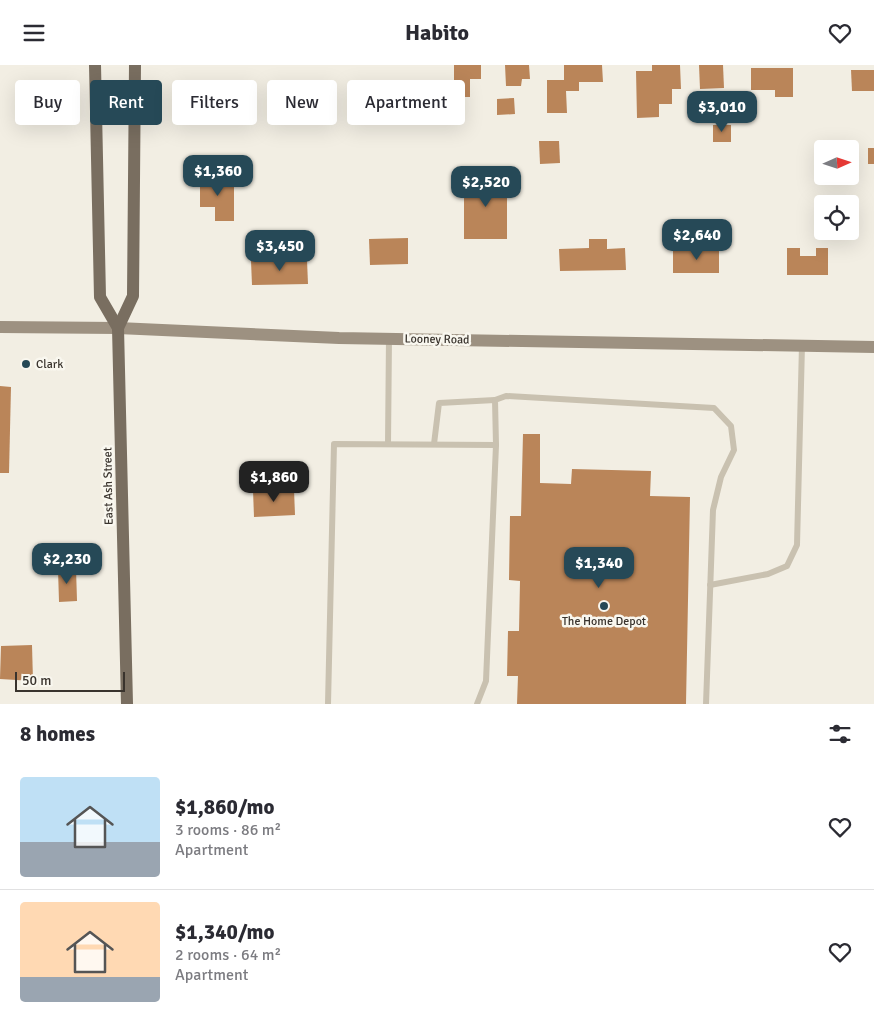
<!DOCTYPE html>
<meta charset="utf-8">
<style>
body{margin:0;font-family:Signika,sans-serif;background:#f2f2f3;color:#2b2b33;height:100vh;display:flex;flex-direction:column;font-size:19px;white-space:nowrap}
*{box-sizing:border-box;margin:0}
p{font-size:16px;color:#7c7c81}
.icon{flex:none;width:28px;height:28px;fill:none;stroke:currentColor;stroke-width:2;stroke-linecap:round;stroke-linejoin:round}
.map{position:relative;height:639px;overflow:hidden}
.panel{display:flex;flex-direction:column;background:#fff;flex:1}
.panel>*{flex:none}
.banner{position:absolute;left:15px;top:15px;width:500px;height:45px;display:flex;gap:10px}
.needle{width:32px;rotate:87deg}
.buttons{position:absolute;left:814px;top:75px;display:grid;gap:10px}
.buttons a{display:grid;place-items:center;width:45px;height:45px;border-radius:5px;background:#fff;box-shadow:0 5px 20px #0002;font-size:25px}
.scale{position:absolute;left:15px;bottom:12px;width:110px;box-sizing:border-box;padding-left:5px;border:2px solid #39332d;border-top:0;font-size:14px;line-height:18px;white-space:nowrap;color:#39332d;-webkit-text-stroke:4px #f9f7ef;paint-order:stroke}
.price{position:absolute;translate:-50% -42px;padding:0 11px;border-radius:10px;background:#264957;color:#fff;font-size:16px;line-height:32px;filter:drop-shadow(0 1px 2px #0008)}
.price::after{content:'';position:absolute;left:50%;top:30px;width:15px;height:11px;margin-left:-8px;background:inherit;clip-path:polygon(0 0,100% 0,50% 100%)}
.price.active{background:#222;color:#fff}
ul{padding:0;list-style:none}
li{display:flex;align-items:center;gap:15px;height:125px;padding:0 20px}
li+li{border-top:1px solid #e1e1e2}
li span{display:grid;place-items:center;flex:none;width:140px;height:100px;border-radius:5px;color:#555}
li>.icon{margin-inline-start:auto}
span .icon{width:60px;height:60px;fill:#fffc;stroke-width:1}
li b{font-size:21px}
h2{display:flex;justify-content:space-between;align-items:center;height:60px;padding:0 20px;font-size:21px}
.pill{padding:0 18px;border-radius:5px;background:#fff;box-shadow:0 5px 20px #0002;font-size:18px;line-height:45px}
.pill.active{background:#264957;color:#fff}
header{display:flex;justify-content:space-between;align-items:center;height:65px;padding:0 20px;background:#fff;font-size:22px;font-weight:700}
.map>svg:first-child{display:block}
</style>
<header><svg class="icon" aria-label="menu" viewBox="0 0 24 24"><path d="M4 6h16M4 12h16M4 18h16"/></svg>Habito<svg class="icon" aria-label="heart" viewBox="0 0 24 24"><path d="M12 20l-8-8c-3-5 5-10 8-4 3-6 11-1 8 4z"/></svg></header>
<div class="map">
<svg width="874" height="639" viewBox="0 0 874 639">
<rect width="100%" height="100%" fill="#f2eee3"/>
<g fill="#ba8559">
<polygon points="454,0 481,0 481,14 470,14 470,32 454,32"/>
<polygon points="505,0 529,0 530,14 522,14 521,21 506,21"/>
<polygon points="564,0 602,0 603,17 579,17 579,26 566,26 567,48 547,48 547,15 564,15"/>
<polygon points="652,0 680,0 681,24 672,24 672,39 659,39 659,52 637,53 636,6 652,6"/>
<polygon points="699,0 723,0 724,23 700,24"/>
<polygon points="751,3 793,3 793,32 775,32 775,25 751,25"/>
<polygon points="851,5 874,5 874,26 852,26"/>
<polygon points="514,33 515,49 497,50 497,34"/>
<rect x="713" y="60" width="18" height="17"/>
<polygon points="539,76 559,76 560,98 540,99"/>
<rect x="868" y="83" width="6" height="16"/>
<polygon points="225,111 225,118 234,118 234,156 215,156 215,142 200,142 200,112"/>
<rect x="464" y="113" width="43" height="61"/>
<polygon points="408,173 408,199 370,200 369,174"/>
<polygon points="589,174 607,174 607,184 625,183 626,205 560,206 559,184 589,183"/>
<polygon points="700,183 719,183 719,208 673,208 673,186 700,186"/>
<polygon points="787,183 800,183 800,191 816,191 816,183 828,183 828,210 787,210"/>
<polygon points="307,195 308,219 252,220 251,196"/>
<polygon points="0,321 11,322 9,408 0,408"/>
<polygon points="523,369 540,369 540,418 571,419 572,404 651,406 650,431 690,432 686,639 517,639 518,611 507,611 508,566 519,566 520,516 509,515 510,451 521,451"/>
<polygon points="294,424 295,450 254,452 253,425"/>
<polygon points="58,504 76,504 77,536 59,537"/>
<polygon points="32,580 33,616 0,614 1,581"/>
</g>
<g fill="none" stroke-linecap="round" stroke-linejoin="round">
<g stroke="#c9c1b0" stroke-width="6">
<polyline points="388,379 389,273"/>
<polyline points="434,379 439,338 495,335"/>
<polyline points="710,520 768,509 787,501 797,480 802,280"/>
<polyline points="328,639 334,379 496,380"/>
<polyline points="477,639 486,616 496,380 495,335 506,331 714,343 731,361 734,385 721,412 713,445 706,639"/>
</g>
<polyline stroke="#9d9181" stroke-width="12" points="0,262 118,263 339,273 874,282"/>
<g stroke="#796e60" stroke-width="12">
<polyline points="95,0 100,232 118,263"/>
<polyline points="127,639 118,263 133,231 135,0"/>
</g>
</g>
<g fill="#264957" stroke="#f9f7ef" stroke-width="2">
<circle cx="26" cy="299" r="5"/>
<circle cx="604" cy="541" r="5"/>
</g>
<g text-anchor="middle" stroke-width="5" stroke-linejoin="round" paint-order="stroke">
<g font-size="12" fill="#39332d" stroke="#f9f7ef">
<text transform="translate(437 274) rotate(1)" y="4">Looney Road</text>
<text transform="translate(108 421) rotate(-91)" y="4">East Ash Street</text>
</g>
<g font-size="12" fill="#39332d" stroke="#f9f7ef" text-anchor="start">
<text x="36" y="303">Clark</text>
<text x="604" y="560" text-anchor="middle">The Home Depot</text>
</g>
</g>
</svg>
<div class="buttons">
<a><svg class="needle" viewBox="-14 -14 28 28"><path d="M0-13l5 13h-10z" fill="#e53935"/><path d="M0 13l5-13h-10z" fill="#7c7c81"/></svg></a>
<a><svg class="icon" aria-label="locate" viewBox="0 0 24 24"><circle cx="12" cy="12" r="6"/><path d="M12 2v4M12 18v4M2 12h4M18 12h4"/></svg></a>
</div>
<div class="scale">50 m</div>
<b class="price" style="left:722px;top:68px">$3,010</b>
<b class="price" style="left:218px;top:132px">$1,360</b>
<b class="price" style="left:486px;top:143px">$2,520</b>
<b class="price" style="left:697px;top:196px">$2,640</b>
<b class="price" style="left:280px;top:207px">$3,450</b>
<b class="price active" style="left:274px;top:438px">$1,860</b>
<b class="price" style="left:67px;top:520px">$2,230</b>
<b class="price" style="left:599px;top:524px">$1,340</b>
<div class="banner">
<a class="pill">Buy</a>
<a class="pill active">Rent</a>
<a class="pill">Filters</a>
<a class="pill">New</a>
<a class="pill">Apartment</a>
</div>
</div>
<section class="panel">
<h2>8 homes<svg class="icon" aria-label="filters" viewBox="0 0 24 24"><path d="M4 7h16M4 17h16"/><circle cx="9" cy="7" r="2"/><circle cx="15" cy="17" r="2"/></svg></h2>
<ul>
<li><span style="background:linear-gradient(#bfe0f5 65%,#9aa5b1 0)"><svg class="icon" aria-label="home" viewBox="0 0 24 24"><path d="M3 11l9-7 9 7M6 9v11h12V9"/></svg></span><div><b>$1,860/mo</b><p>3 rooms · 86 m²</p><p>Apartment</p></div><svg class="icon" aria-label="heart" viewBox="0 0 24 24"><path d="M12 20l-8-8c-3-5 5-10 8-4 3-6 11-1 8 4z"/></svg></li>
<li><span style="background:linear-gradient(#ffd9b3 75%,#9aa5b1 0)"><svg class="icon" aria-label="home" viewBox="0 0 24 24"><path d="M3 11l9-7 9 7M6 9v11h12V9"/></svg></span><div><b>$1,340/mo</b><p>2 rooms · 64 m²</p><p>Apartment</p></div><svg class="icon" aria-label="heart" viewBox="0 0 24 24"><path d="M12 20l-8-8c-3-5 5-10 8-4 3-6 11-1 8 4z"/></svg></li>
</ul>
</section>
